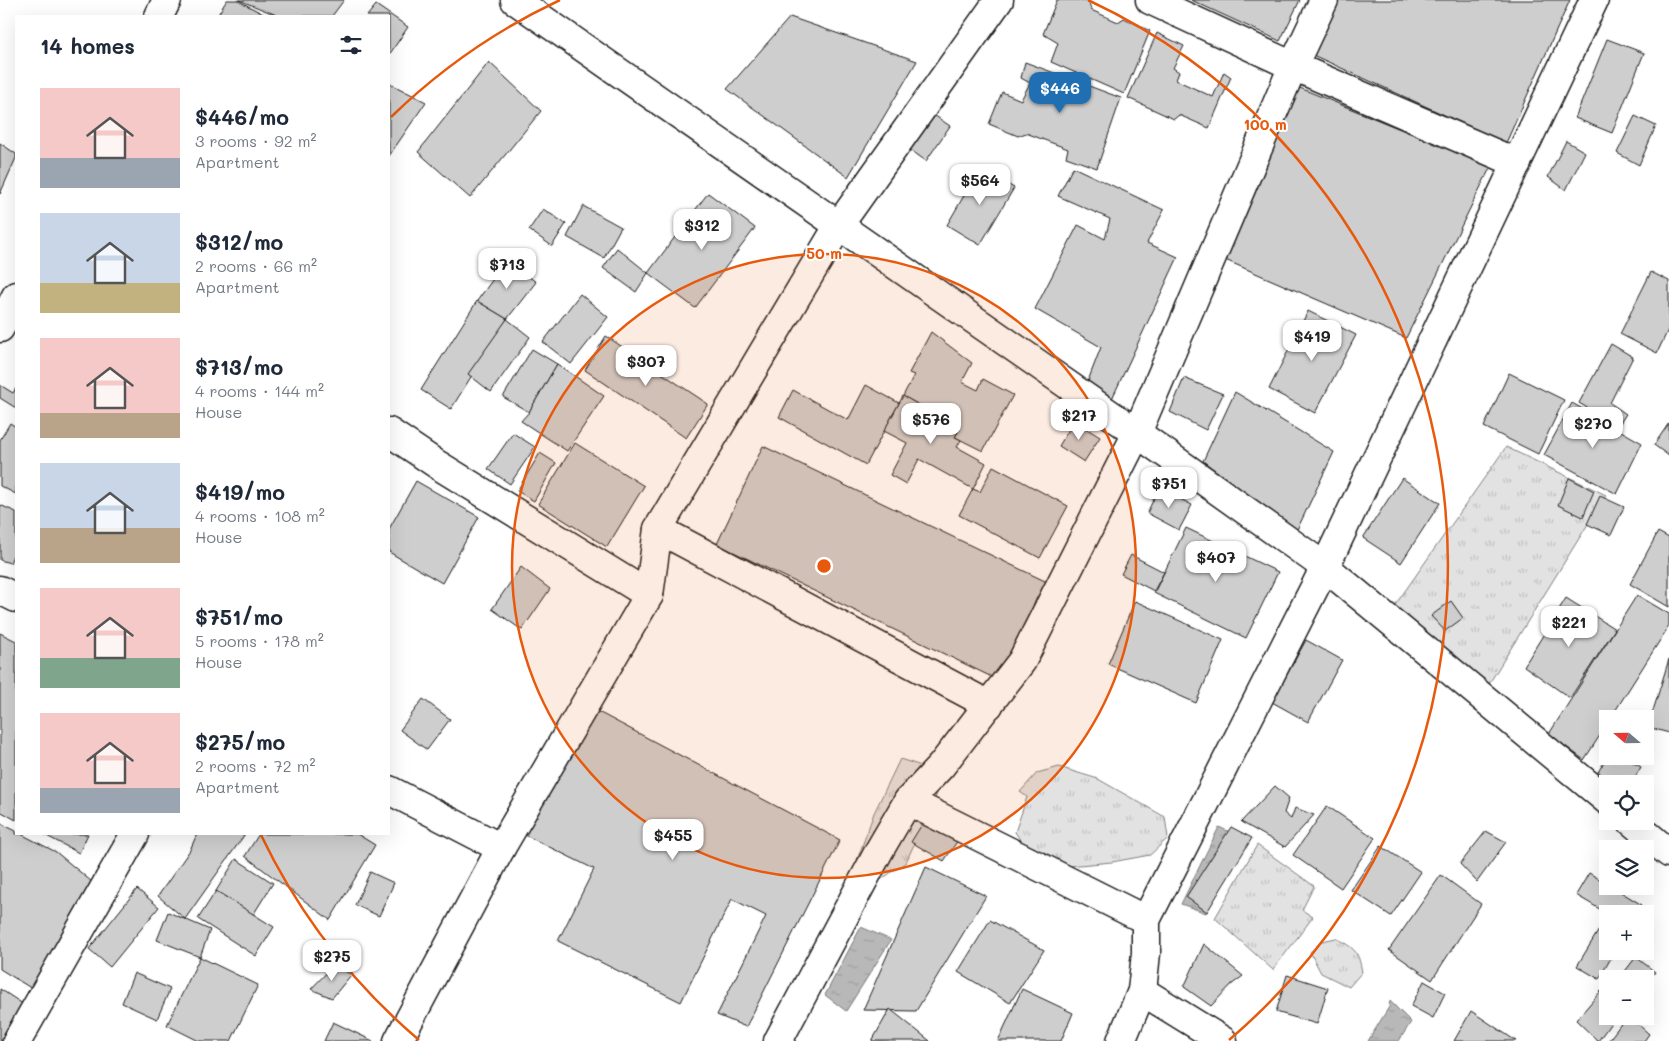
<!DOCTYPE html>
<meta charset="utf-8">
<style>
body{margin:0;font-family:Mali,sans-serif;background:#f6f6f7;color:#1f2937;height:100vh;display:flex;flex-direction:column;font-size:19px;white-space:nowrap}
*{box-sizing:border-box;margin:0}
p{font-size:16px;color:#747a83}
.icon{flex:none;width:28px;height:28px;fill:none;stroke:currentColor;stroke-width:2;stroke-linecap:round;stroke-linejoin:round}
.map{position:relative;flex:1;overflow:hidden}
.panel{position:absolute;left:15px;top:15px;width:375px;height:820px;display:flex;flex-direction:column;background:#fff;border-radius:0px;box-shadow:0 5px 20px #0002}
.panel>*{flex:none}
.needle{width:32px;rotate:290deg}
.fabs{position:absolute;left:1599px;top:710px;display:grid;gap:10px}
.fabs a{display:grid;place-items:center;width:55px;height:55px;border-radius:0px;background:#fff;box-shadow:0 5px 20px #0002;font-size:25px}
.price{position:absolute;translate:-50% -42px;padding:0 11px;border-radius:10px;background:#fff;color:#222;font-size:16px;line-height:32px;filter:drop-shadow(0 1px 2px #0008)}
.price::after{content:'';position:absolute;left:50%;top:30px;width:15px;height:11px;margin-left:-8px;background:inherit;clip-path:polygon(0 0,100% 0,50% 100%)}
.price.active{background:#1f6fb2;color:#fff}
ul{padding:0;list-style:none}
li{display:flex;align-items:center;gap:15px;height:125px;padding:0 25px}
li span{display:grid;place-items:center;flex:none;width:140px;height:100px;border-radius:0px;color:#555}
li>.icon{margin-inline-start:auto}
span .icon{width:60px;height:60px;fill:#fffc;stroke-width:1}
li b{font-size:21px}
h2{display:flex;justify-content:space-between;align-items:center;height:60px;padding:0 25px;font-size:21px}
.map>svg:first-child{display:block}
</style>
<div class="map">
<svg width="1669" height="1041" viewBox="0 0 1669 1041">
<defs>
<pattern id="grass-tufts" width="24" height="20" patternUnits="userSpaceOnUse" patternTransform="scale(1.25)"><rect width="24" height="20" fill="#e2e2e2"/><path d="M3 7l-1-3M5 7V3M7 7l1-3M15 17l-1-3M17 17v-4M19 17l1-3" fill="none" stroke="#c1c1c1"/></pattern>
<pattern id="water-ripples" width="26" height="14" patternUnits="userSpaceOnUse" patternTransform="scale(1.25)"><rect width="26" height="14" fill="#b8b8b8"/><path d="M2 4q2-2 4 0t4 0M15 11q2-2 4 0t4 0" fill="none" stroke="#9e9e9e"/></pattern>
</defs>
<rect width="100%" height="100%" fill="#fff"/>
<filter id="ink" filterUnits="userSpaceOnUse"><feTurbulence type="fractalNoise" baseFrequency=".02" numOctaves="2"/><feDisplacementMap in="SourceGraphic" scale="10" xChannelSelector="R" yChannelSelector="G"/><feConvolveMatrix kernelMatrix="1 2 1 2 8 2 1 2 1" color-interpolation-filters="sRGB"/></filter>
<g filter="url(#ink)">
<g fill="url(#grass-tufts)" stroke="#7f7f7f">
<polygon points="1506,447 1606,495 1482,695 1386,618"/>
<polygon points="900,759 946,774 906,862 879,881 852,874 874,813"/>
<polygon points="1059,767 1098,779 1165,817 1168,838 1150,855 1112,862 1068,866 1035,862 1015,832 1027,797 1020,792 1037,773"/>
<polygon points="1257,845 1314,886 1302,910 1313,917 1273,970 1215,918"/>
<path d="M1336,938C1355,949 1358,950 1362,972L1349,987L1321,973L1310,952L1322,941Z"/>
</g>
<g fill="url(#water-ripples)" stroke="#7a7a7a">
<polygon points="1219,827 1249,841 1206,913 1181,904"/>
<polygon points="861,927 891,940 846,1011 825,995"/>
<polygon points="1390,1001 1411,1022 1399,1041 1368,1041 1389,1007"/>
</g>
<g fill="#cecece" stroke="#1c1c1c">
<polygon points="227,0 237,0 267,16 217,16"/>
<polygon points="239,0 344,0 332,16 279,16"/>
<polygon points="1057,0 1088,0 1091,10 1118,22 1124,18 1150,31 1124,94 1051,62 1058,43 1043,34"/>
<polygon points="1191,0 1300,0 1280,41"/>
<polygon points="1327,0 1570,0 1506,143 1304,51"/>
<polygon points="376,5 408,27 389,55 389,16 367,16"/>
<polygon points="790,17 917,61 848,177 727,89"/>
<polygon points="1157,33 1184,46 1173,68 1179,72 1176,80 1213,97 1224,72 1231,77 1209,128 1179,115 1174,119 1128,98"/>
<polygon points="1607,39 1644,53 1612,133 1575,118"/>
<polygon points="489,62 541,111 470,198 418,152"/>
<polygon points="1025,62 1121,98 1097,168 1066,157 1068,149 1026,133 1018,136 989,124 1002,92 1021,100 1030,83 1021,78"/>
<polygon points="389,83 426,102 389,156"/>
<polygon points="1295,86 1491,166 1406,338 1223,259"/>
<polygon points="928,111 950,126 926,161 905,146"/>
<polygon points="1635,116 1656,126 1639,165 1617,153"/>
<polygon points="1566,141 1585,152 1566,190 1548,177"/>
<polygon points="0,143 16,154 16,158 0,194"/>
<polygon points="1073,167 1164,210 1147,243 1178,257 1110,403 1086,386 1101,347 1035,309 1078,225 1105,239 1110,219 1058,196"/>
<polygon points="980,168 1014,188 980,245 947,225"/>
<polygon points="708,193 755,228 695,308 648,273"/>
<polygon points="583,206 621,227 604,258 567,237"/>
<polygon points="543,209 566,224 552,246 529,230"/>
<polygon points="617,248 648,273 636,292 603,268"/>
<polygon points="507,260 536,282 507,319 477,301"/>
<polygon points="1651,272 1669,281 1669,328 1657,353 1620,334"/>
<polygon points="580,294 608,317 571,364 543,342"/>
<polygon points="477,301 507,319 451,409 421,390"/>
<polygon points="1308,311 1356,335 1315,413 1269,389"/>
<polygon points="507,319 530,337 491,392 468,374"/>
<polygon points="931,332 972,363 962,382 978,390 983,379 1013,395 983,451 955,437 960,428 903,396 914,375 909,373"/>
<polygon points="606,336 708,404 686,438 585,370"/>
<polygon points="1611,344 1633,357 1610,403 1626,414 1618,426 1579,403"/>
<polygon points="532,349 557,364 529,412 503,397"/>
<polygon points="557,364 604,396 567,451 521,421 529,412"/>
<polygon points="1509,373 1564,400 1538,454 1484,427"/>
<polygon points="1184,378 1223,394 1206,430 1170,412"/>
<polygon points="0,385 13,393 16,388 16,408 0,398"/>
<polygon points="866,385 899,403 866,465 779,417 793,390 848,420"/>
<polygon points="1235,392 1334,452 1296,532 1203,461"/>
<polygon points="903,396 960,428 955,437 961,440 957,447 986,463 973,489 919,459 906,484 890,475 907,443 884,431"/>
<polygon points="1572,403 1642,443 1617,494 1544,455"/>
<polygon points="1074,421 1100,437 1084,462 1059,446"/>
<polygon points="10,423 16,427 16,494 0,486 0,440"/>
<polygon points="1669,423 1669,456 1654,445"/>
<polygon points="513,433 535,447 510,484 488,469"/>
<polygon points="575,443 644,486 607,547 538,504"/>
<polygon points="763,446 1047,582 998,680 717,544"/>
<polygon points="540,453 556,463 534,501 517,491"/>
<polygon points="993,466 1068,506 1040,558 959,515 973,489 980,492"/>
<polygon points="1402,478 1440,503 1401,563 1363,538"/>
<polygon points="1569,478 1594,491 1583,517 1558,505"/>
<polygon points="416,481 479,517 442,583 389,552 389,529"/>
<polygon points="1159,488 1192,505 1179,530 1147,513"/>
<polygon points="1600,496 1624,507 1611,535 1587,524"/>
<polygon points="0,505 16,512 16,548 10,563 0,560"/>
<polygon points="1186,528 1278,572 1246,638 1154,593"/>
<polygon points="1658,532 1669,538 1669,607 1630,584"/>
<polygon points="1131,555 1164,572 1154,591 1121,574"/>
<polygon points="521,567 550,589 522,630 492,609"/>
<polygon points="1637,595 1669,614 1669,626 1610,719 1608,719 1608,723 1584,760 1549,734"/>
<polygon points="1566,598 1615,629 1570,698 1524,666"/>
<polygon points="1135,601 1223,640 1196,703 1108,664"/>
<polygon points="1451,601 1463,618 1445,631 1431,616"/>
<polygon points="0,633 16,641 16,820 0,811"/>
<polygon points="1306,640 1342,660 1308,722 1272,702"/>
<polygon points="1669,659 1669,733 1648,727"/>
<polygon points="423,699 450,719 427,750 400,730"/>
<polygon points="587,706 840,840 746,1027 717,1015 766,916 732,899 681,1002 558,941 594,869 523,834"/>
<polygon points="1608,756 1622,756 1641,767 1631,784 1618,784 1598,772"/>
<polygon points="1275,786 1289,798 1284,813 1291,819 1295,808 1314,815 1285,847 1241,822"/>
<polygon points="1327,806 1375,838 1341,888 1293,855"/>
<polygon points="924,821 958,840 944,861 911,842"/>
<polygon points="0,823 16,831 16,834 21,834 56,852 92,882 34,990 0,969"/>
<polygon points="1231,827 1252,838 1207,912 1186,897"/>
<polygon points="1486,831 1506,842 1477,882 1460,864"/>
<polygon points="43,834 88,834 79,853"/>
<polygon points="197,834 245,834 185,919 158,896 190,850"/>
<polygon points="259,834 357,834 375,845 330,920 245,856"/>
<polygon points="1381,846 1421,872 1391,916 1351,890"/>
<polygon points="236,859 273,883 253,915 216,891"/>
<polygon points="926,867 986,896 916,1011 863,1010"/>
<polygon points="370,872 394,883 379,916 355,905"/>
<polygon points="1589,873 1608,884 1608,886 1611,886 1642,905 1638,914 1608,914 1576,895"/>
<polygon points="1441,875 1481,904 1432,980 1389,950"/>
<polygon points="137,889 159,907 110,967 89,949"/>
<polygon points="216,891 274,927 256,956 198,919"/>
<polygon points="168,912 210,930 200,957 157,940"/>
<polygon points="1608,915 1608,951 1615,951 1599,979 1577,966"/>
<polygon points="990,920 1044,950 1010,1003 958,972"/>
<polygon points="1204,944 1243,976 1231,985 1211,1006 1184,987"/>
<polygon points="200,957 258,985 231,1041 199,1041 167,1025"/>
<polygon points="1636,957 1655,972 1645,985 1645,979 1619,979"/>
<polygon points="335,964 351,975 332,998 311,989"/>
<polygon points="134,973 170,989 157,1019 122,1003"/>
<polygon points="1287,975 1328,988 1317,1024 1276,1012"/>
<polygon points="1424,981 1445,993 1433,1018 1411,1006"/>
<polygon points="0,989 23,1004 3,1041 0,1041"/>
<polygon points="1022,989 1073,1013 1061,1041 998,1041"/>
<polygon points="1601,991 1608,996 1608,1016 1616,1016 1598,1041 1576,1020"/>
<polygon points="890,1009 930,1041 872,1041"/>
<polygon points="1471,1011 1516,1041 1454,1041"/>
<polygon points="1627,1016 1629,1016 1649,1034 1644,1041 1608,1041"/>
<polygon points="333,1022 373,1041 324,1041"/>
</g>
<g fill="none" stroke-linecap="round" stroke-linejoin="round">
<defs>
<g id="street">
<polyline points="515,0 1137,433 1325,567 1608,801"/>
<polyline points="1324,0 1293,66 1517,163"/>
<polyline points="159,16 167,0"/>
<polyline points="0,328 16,296"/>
<polyline points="389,432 438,465 649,595"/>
<polyline points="658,529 989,705"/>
<polyline points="0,590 16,598"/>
<polyline points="389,790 501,848"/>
<polyline points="908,801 1146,920"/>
<polyline points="1631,821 1669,853"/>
<polyline points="1142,991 1223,1041"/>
<polyline points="17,1041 135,834"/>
<polyline points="398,1041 501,848 649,595 658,529 839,225 999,0"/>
<polyline points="778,1041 880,849 908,801 941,766 1022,661 1137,433 1293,66 1150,0"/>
<polyline points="1121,1041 1142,991 1146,953 1146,920 1325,567 1594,0"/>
</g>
</defs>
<use href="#street" stroke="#1c1c1c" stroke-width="31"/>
<use href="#street" stroke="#fff" stroke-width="28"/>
</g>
</g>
<circle cx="824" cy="566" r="312" fill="#e8590c" fill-opacity=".12"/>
<g fill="none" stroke="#e8590c" stroke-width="2.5">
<circle cx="824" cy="566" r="312"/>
<path d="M419 1040A624 624 0 0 1 261 835M391 117A624 624 0 0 1 560 0M1088 0A624 624 0 0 1 1229 1040"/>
</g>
<circle cx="824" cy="566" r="8" fill="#e8590c" stroke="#fff" stroke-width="2.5"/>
<g font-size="15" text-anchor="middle" font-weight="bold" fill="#e8590c" stroke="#fff" stroke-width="4" stroke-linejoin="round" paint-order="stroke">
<text x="1265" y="130">100 m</text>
<text x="824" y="259">50 m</text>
</g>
</svg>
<div class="fabs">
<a><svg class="needle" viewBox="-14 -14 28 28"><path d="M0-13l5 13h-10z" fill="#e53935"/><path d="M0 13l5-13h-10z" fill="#747a83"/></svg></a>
<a><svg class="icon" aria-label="locate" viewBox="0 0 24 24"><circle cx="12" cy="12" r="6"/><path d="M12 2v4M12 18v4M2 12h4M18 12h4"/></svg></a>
<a><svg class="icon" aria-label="layers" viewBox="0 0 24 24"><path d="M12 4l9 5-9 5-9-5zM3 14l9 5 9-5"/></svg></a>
<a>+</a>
<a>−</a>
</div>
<b class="price active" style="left:1060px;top:114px">$446</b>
<b class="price" style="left:980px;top:206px">$564</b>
<b class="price" style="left:702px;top:251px">$312</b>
<b class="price" style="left:507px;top:290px">$713</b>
<b class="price" style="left:1312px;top:362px">$419</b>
<b class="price" style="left:646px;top:387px">$307</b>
<b class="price" style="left:1079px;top:441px">$217</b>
<b class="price" style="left:931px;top:445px">$576</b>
<b class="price" style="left:1593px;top:449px">$270</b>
<b class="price" style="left:1169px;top:509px">$751</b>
<b class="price" style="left:1216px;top:583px">$407</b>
<b class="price" style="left:1569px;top:648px">$221</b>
<b class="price" style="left:673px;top:861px">$455</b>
<b class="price" style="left:332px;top:982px">$275</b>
<section class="panel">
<h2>14 homes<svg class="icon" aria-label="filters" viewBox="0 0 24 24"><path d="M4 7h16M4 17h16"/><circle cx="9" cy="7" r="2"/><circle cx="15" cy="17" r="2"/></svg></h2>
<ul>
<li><span style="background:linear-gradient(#f6c9c9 70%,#9aa5b1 0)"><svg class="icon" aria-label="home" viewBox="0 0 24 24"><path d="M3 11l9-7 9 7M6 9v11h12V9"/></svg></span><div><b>$446/mo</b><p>3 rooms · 92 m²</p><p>Apartment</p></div></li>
<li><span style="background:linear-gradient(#c9d6e8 70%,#c2b280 0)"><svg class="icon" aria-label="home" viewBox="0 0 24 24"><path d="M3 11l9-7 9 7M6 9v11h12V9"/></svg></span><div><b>$312/mo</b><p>2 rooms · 66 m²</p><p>Apartment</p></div></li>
<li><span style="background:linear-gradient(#f6c9c9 75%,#b9a48a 0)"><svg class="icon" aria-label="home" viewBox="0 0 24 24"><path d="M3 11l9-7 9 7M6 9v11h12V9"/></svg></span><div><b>$713/mo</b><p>4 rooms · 144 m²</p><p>House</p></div></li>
<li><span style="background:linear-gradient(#c9d6e8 65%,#b9a48a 0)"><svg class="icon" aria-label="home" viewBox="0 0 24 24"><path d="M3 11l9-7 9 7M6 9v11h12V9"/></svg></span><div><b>$419/mo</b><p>4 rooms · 108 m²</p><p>House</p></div></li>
<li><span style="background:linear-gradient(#f6c9c9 70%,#7fa58c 0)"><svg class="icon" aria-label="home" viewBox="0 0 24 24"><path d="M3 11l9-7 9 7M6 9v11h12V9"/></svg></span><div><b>$751/mo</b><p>5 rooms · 178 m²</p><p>House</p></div></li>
<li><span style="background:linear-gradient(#f6c9c9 75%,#9aa5b1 0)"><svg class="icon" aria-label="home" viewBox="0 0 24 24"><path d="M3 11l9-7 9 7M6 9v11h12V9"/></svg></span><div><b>$275/mo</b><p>2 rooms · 72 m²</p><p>Apartment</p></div></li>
</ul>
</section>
</div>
